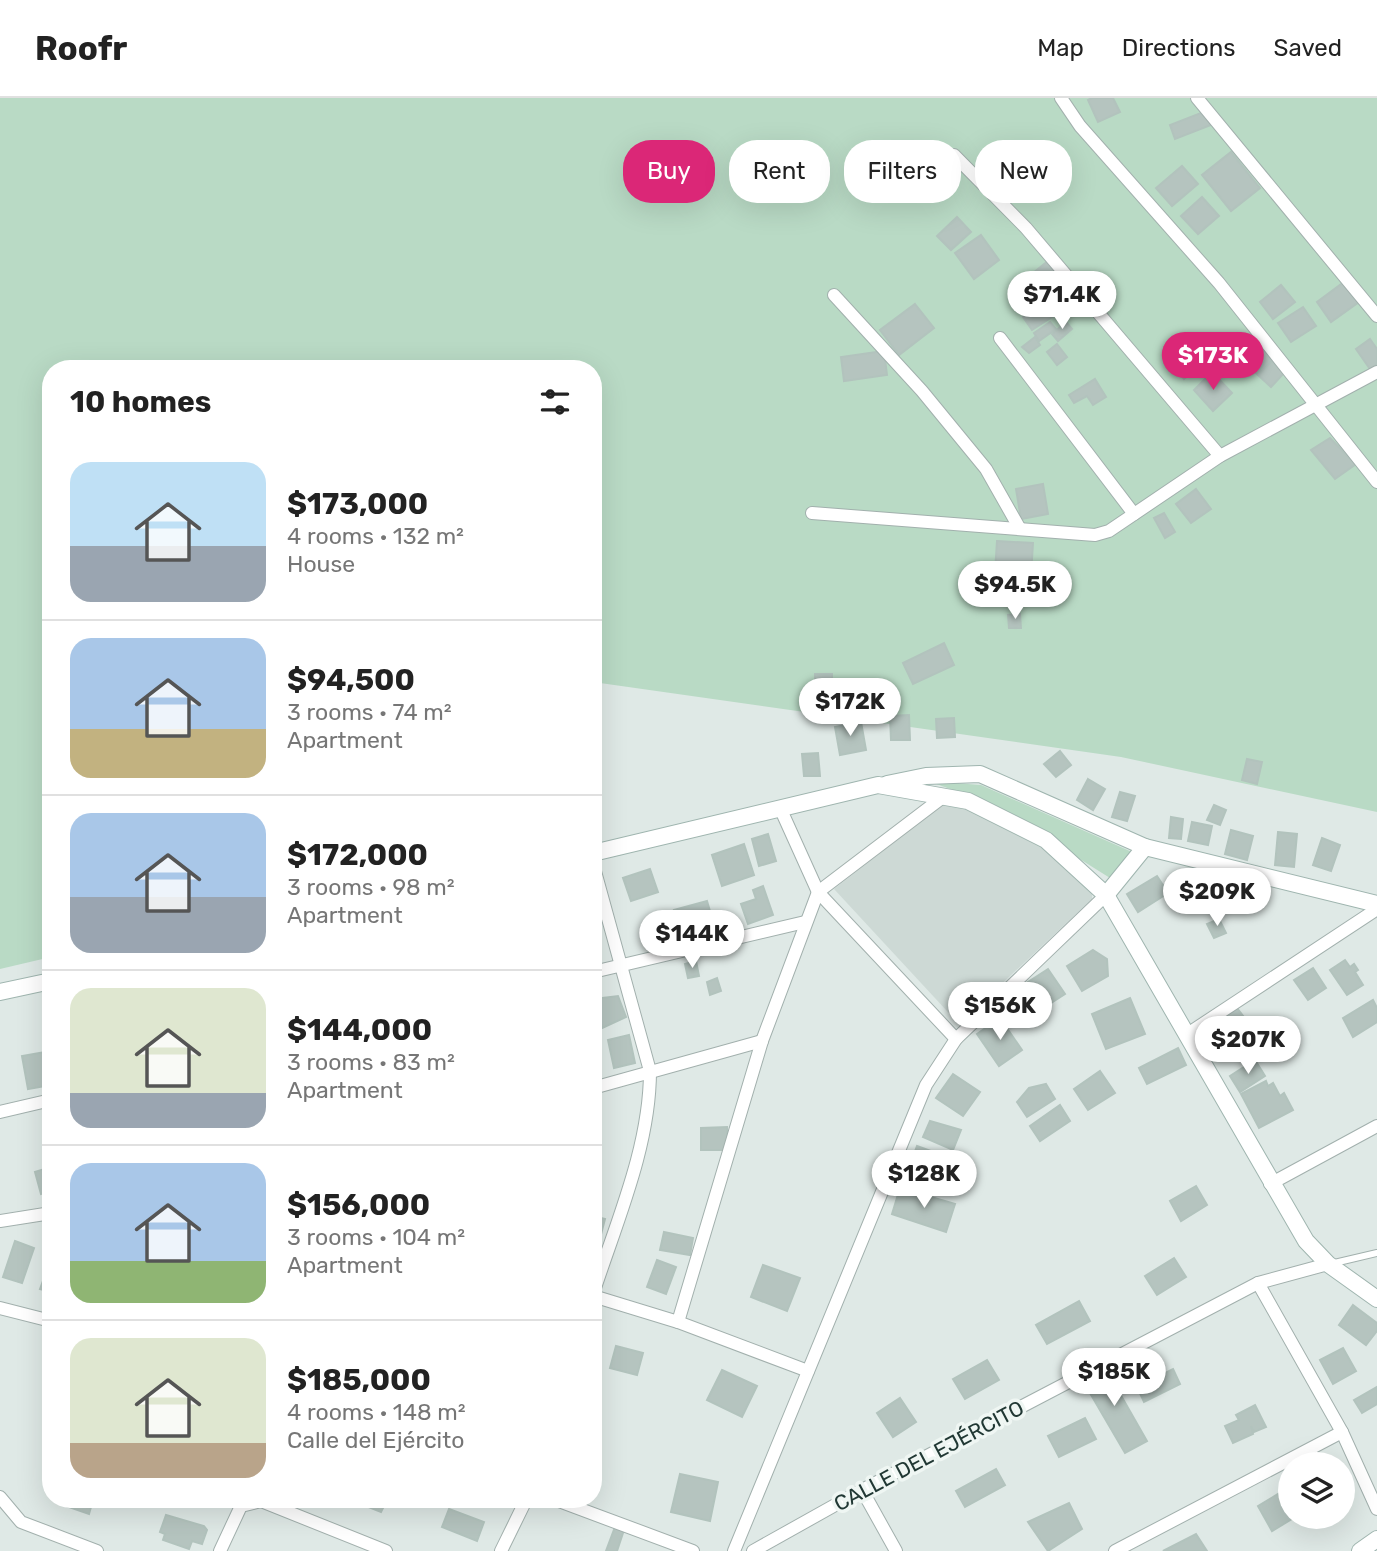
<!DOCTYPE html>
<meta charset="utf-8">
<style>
body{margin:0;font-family:Rubik,sans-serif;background:#f6f6f6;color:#222;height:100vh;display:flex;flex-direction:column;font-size:26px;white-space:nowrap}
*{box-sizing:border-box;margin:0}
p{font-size:23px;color:#767676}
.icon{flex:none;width:38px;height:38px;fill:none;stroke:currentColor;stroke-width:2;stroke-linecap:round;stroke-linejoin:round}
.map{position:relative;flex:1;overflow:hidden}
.details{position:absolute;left:42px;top:262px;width:560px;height:1148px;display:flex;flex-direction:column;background:#fff;border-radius:28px;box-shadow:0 7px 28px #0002}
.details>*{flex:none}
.hud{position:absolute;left:623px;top:42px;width:648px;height:63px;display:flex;gap:14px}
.buttons{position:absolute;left:1278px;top:1354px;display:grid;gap:14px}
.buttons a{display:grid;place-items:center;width:77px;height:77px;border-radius:50%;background:#fff;box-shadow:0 7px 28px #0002;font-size:35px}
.price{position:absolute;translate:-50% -60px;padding:0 16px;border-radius:24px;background:#fff;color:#222;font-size:23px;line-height:46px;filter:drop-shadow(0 2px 4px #0008)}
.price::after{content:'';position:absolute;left:50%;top:42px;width:21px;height:16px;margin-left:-10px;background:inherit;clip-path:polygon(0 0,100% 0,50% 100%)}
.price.selected{background:#db2777;color:#fff}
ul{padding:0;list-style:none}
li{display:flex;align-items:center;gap:21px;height:175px;padding:0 28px}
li+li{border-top:2px solid #e0e0e0}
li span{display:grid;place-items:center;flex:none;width:196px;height:140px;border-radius:21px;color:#555}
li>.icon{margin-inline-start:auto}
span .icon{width:84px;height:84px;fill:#fffc;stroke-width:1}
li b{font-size:30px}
h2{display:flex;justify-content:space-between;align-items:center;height:84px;padding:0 28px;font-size:30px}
.pill{padding:0 24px;border-radius:28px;background:#fff;box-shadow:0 7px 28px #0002;font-size:24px;line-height:63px}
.pill.selected{background:#db2777;color:#fff}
header{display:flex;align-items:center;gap:42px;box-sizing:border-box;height:98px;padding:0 35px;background:#fff;border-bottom:2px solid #e0e0e0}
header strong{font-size:33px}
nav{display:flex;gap:38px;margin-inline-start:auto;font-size:24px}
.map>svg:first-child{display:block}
</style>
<header>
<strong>Roofr</strong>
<nav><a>Map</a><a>Directions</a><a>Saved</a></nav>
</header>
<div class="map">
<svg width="1377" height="1453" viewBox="0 0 1377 1453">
<rect width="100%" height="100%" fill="#dfe9e6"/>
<polygon fill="#cdd9d5" points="957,705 1038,742 1092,792 1092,801 959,926 834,791 942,707"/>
<g fill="#b9dac5">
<polygon points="0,0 1377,0 1377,714 1121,659 593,584 593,271 51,271 51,859 0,871"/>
<polygon points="928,683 981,687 1132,754 1110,780 992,706"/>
</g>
<g fill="#b5c4bf" stroke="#b2c3bd" stroke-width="2">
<polygon points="1092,0 1113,0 1120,14 1098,24 1088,2"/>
<polygon points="1206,13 1211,27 1175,41 1170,27"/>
<polygon points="901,45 910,65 881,77 872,57"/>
<polygon points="1231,54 1260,90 1231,113 1202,77"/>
<polygon points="1182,68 1198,86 1172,108 1156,90"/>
<polygon points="882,80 890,95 878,102 869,86"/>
<polygon points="1202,99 1219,118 1198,136 1181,118"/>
<polygon points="957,119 971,134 951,152 937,138"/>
<polygon points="981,137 999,162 974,181 955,155"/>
<polygon points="1048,163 1057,174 1035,191 1027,180"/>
<polygon points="1344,184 1359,204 1331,224 1317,204"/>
<polygon points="1281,187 1295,204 1273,221 1260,204"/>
<polygon points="1042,205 1052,219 1032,232 1023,219"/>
<polygon points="915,206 934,230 899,257 880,232"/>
<polygon points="1303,209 1316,228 1291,244 1278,225"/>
<polygon points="1050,224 1056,231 1039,243 1034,235"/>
<polygon points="1066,224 1072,231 1058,243 1052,236"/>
<polygon points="1035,239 1040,247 1029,255 1022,249"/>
<polygon points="1370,241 1377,251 1377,266 1370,271 1356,251"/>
<polygon points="1057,246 1067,259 1057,267 1047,254"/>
<polygon points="1189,247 1204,263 1184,281 1170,264"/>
<polygon points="1260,248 1272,263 1258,277 1244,265"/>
<polygon points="884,253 887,277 844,283 841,259"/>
<polygon points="1272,263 1284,275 1271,289 1258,277"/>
<polygon points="1212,274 1232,295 1213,313 1194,292"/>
<polygon points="1095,281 1106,299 1093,307 1087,298 1074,305 1069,297"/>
<polygon points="1330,340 1356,366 1335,381 1311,352"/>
<polygon points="1043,386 1048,416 1021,421 1016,391"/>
<polygon points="1196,391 1211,411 1191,425 1176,406"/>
<polygon points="1164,415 1175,434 1165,440 1154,420"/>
<polygon points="997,443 1033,445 1030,493 994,490"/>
<polygon points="1020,516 1021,530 1009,530 1008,517"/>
<polygon points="944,545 954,567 913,586 903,565"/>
<polygon points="815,576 832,576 832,591 815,590"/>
<polygon points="909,617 910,642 891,642 890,618"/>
<polygon points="954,620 955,639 937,640 936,621"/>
<polygon points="861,624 866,652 840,657 835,629"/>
<polygon points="1060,653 1071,667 1056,679 1044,666"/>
<polygon points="818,655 820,678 804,678 802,656"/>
<polygon points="1247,661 1262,664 1257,686 1242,682"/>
<polygon points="1088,681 1105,691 1093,712 1077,702"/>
<polygon points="1120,694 1135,698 1127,723 1112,719"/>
<polygon points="1214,707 1226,712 1220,727 1207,722"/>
<polygon points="1171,719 1183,721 1181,741 1169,740"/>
<polygon points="1192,724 1212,728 1208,747 1188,743"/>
<polygon points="1231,732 1253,738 1247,762 1225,756"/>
<polygon points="1278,734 1297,736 1294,769 1275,767"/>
<polygon points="768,736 776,763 759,768 752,741"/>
<polygon points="1322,740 1340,747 1331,773 1313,767"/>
<polygon points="744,746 754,777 722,788 712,757"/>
<polygon points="650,771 658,794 631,803 623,780"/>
<polygon points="1157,778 1168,795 1138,814 1127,796"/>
<polygon points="763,788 773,817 748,826 741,806 756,801 753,792"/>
<polygon points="707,803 715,830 683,840 674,812"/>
<polygon points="1219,821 1226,835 1214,840 1207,826"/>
<polygon points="1093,852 1107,861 1108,878 1082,893 1067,868"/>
<polygon points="1345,862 1350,869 1354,866 1358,872 1355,874 1363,887 1347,897 1330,872"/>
<polygon points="696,863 699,878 688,880 685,866"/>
<polygon points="1313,870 1326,890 1308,902 1294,882"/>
<polygon points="1048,871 1065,896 1045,909 1028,884"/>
<polygon points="717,880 721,893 710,897 707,884"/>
<polygon points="618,898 626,919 602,930 593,901"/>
<polygon points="1130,900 1145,936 1106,951 1092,916"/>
<polygon points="1373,902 1377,910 1377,924 1353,939 1343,920"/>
<polygon points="1234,906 1256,935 1227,953 1208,935"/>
<polygon points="1000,920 1022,952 999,968 977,936"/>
<polygon points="629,937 635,965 614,970 608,942"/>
<polygon points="1178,950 1186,967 1147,986 1139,970"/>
<polygon points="51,953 51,987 28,991 22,958"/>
<polygon points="1255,962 1265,978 1240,994 1230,978"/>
<polygon points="1100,973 1115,995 1088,1012 1074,991"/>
<polygon points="953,976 980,994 963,1018 936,1000"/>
<polygon points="1266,983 1268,988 1273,985 1280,998 1284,995 1293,1012 1259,1030 1241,996"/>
<polygon points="1046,986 1055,1001 1027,1019 1017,1004 1029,990"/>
<polygon points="1060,1007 1070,1023 1040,1043 1030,1028"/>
<polygon points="930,1023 961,1032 953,1052 923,1039"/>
<polygon points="727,1029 727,1052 701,1052 701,1030"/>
<polygon points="917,1048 964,1065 954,1092 907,1075"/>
<polygon points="51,1069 51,1093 41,1096 35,1074"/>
<polygon points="1196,1088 1207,1107 1181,1123 1170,1103"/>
<polygon points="900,1090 955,1106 946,1134 892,1116"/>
<polygon points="593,1118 605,1121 593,1167"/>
<polygon points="664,1134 693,1140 690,1157 660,1152"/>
<polygon points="15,1143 34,1150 22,1185 3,1179"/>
<polygon points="1174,1160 1186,1179 1157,1197 1145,1178"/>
<polygon points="51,1161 51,1194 40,1191"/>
<polygon points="657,1162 676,1169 666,1196 647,1189"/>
<polygon points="763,1167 800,1180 787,1213 751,1199"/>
<polygon points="1079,1203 1090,1223 1047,1246 1036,1227"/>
<polygon points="1353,1207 1377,1225 1377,1233 1366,1247 1339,1227"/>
<polygon points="616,1248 643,1255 637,1277 610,1270"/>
<polygon points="1343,1250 1356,1273 1333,1286 1320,1262"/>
<polygon points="987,1262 999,1282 965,1301 953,1281"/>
<polygon points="1103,1266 1147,1343 1125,1355 1080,1278"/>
<polygon points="1173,1271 1180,1286 1144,1304 1137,1289"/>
<polygon points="722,1272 757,1288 742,1319 707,1302"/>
<polygon points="1377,1289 1377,1306 1362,1315 1354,1302"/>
<polygon points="900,1300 916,1324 893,1339 877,1315"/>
<polygon points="1255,1307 1266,1329 1254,1334 1251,1328 1253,1336 1233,1345 1225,1328 1239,1322 1236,1317"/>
<polygon points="1085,1320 1096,1341 1059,1359 1048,1338"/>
<polygon points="996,1371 1005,1387 965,1409 956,1393"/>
<polygon points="680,1376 718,1384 710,1423 671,1414"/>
<polygon points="1278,1396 1292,1421 1272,1433 1258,1408"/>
<polygon points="62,1402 93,1402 89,1416 60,1406"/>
<polygon points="351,1402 387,1402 381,1414"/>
<polygon points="1069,1405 1082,1431 1048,1453 1028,1424"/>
<polygon points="449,1411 484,1424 477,1443 442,1429"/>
<polygon points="166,1417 204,1428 207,1432 202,1446 192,1443 189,1451 163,1442 165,1436 160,1434"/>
<polygon points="615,1429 624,1432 617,1453 606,1453"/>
<polygon points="1196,1436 1207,1453 1163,1453"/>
</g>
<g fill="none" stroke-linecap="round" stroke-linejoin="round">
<defs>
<polyline id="lane" points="1330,1166 1377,1155"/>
<g id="street">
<polyline points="1061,0 1080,28 1219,185 1377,384"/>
<polyline points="1197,0 1377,218"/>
<polyline points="954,57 1026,130 1220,358"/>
<polyline points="834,197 922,293 986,371 1020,431"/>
<polyline points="1000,240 1134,416"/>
<polyline points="812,415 1095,437 1109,433 1220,358 1377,274"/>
<polyline points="781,712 818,794 956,941"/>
<path d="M593,766L650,973C650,1049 616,1125 593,1196"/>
<polyline points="593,874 805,824"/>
<polyline points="1186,937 1377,811"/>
<polyline points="593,990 762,943"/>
<polyline points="0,1014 51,1002"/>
<polyline points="1270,1086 1377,1028"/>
<polyline points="0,1123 51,1115"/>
<polyline points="1258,1185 1342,1334 1377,1411"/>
<polyline points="593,1198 678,1224 808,1273"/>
<polyline points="0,1210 51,1223"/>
<polyline points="678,1224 762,943 818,794 943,699"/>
<polyline points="862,1392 896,1453"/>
<polyline points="0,1399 21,1424 97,1453"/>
<polyline points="556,1402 693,1453"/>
<polyline points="220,1453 241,1408 261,1403 386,1453"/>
<polyline points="501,1453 526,1402"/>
<polyline points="734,1453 926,987 956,941 1106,797"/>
<polyline points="753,1453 862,1392 1258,1185 1328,1166"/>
<polyline points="1115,1453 1342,1334"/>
</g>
<g id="secondary">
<polyline points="887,686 926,678 980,676 1145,749 1377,806"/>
<polyline points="593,755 878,687 968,703 1046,742 1106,797 1306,1143 1328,1166 1377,1201"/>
<polyline points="1106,797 1145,749"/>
<polyline points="0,894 51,883"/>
<polyline points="1360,1453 1377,1441"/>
</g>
</defs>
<use href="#lane" stroke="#a2b0ad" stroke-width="8"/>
<use href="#street" stroke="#a2b0ad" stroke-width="14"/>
<use href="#secondary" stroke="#9fb5af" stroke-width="18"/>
<use href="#lane" stroke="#fff" stroke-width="6"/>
<use href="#street" stroke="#fff" stroke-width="12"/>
<use href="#secondary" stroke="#fff" stroke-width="16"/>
</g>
<g text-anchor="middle" stroke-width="7" stroke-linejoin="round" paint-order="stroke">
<g font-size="21" fill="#213834" stroke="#eff6f3">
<text transform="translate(929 1358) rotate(-28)" y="7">CALLE DEL EJÉRCITO</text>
</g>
</g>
</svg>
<div class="buttons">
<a><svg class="icon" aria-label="layers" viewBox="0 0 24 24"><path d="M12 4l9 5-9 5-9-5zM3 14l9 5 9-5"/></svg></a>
</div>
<b class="price" style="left:1062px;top:233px">$71.4K</b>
<b class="price selected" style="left:1213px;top:294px">$173K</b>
<b class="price" style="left:1015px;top:523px">$94.5K</b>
<b class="price" style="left:850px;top:640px">$172K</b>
<b class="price" style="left:1217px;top:830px">$209K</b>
<b class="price" style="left:692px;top:872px">$144K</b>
<b class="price" style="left:1000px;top:944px">$156K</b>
<b class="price" style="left:1248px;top:978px">$207K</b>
<b class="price" style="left:924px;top:1112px">$128K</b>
<b class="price" style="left:1114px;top:1310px">$185K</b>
<div class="hud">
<a class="pill selected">Buy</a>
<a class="pill">Rent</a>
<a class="pill">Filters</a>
<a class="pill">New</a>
</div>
<section class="details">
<h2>10 homes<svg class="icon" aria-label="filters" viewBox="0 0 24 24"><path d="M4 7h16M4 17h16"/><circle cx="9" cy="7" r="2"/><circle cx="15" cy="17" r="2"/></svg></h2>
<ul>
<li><span style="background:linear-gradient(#bfe0f5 60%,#9aa5b1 0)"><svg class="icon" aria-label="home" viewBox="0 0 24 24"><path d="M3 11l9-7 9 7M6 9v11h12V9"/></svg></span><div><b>$173,000</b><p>4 rooms · 132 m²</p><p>House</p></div></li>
<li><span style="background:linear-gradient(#a9c7e8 65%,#c2b280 0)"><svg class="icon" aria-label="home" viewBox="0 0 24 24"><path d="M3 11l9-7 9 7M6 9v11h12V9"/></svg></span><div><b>$94,500</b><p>3 rooms · 74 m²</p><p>Apartment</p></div></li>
<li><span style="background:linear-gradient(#a9c7e8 60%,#9aa5b1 0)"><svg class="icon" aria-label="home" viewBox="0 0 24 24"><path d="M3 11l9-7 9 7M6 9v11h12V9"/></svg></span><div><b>$172,000</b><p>3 rooms · 98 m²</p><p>Apartment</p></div></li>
<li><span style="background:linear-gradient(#dfe7d0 75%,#9aa5b1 0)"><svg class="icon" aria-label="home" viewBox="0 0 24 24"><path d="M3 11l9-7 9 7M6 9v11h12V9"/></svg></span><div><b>$144,000</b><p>3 rooms · 83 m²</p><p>Apartment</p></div></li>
<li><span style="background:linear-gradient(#a9c7e8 70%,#8fb573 0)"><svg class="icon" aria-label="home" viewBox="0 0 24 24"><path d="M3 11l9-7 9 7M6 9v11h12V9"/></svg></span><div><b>$156,000</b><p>3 rooms · 104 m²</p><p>Apartment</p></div></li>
<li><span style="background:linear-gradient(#dfe7d0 75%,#b9a48a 0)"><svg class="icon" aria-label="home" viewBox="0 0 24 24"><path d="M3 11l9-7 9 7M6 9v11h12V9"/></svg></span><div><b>$185,000</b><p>4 rooms · 148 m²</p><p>Calle del Ejército</p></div></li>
</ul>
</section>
</div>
